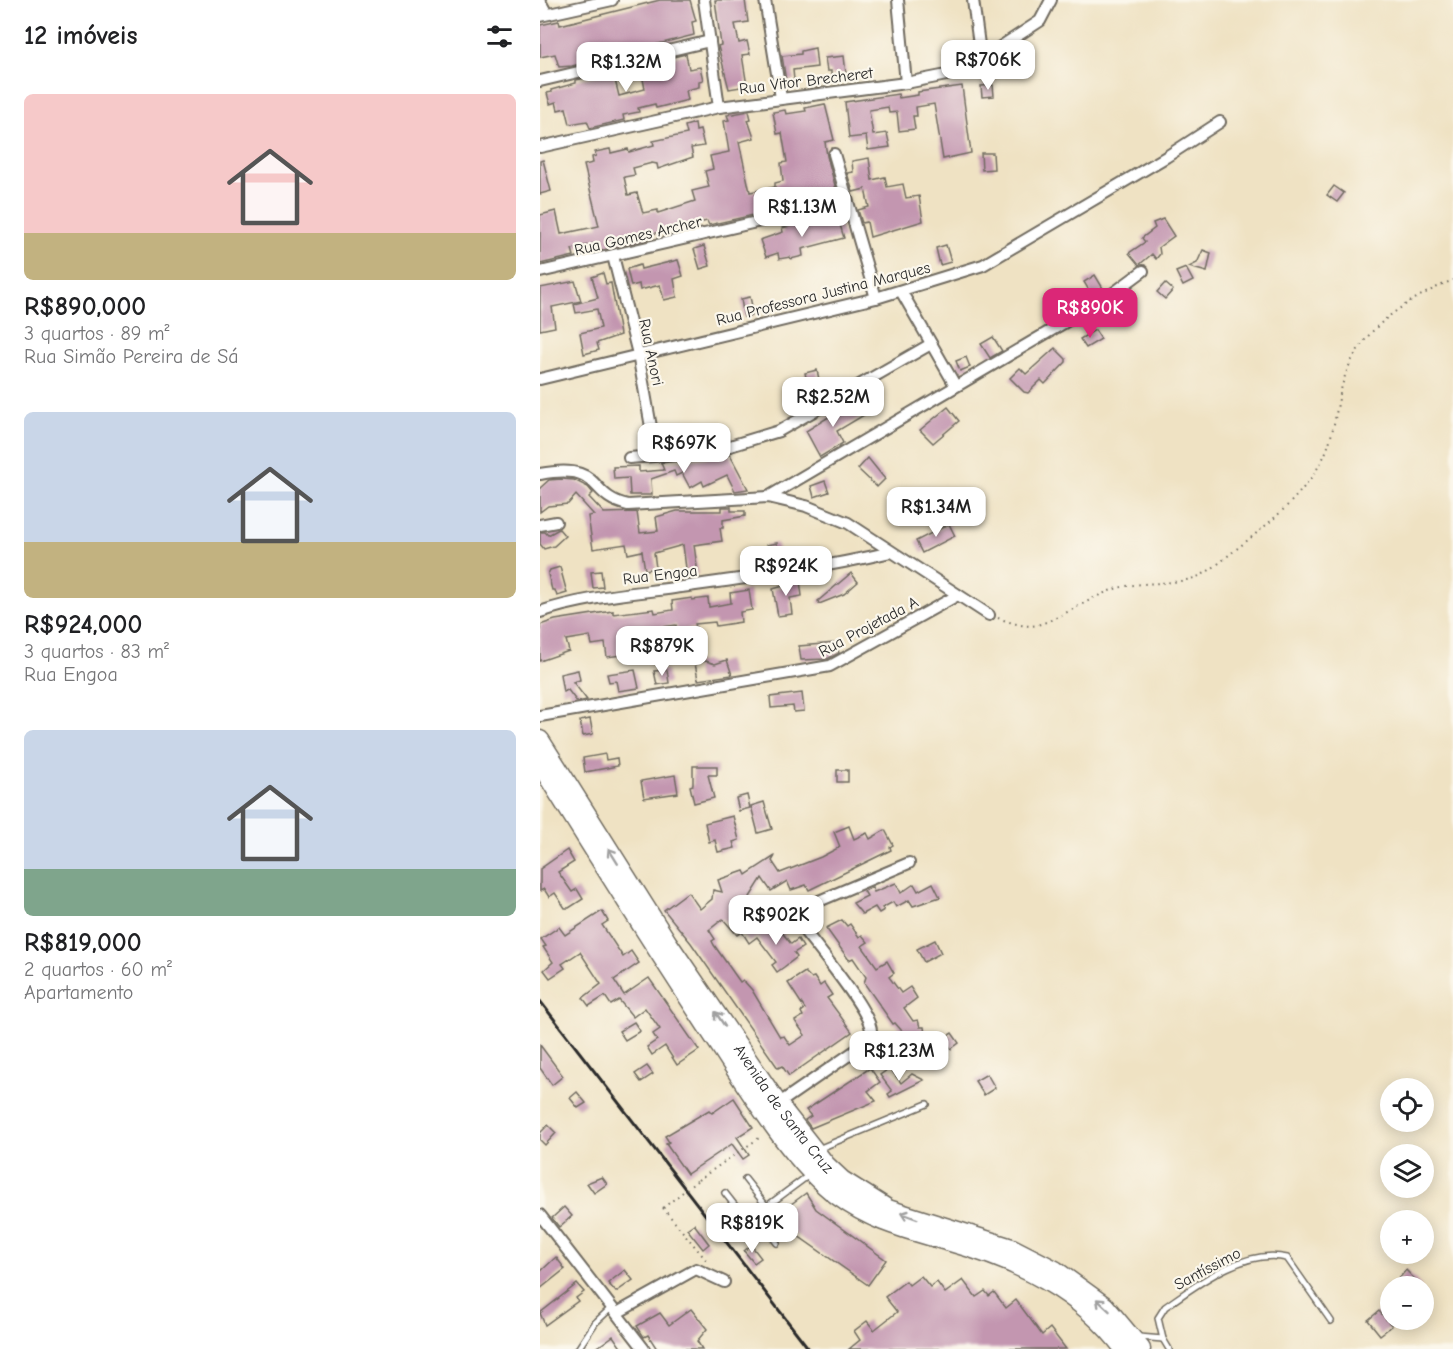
<!DOCTYPE html>
<html lang="pt">
<meta charset="utf-8">
<style>
body{margin:0;font-family:"Comic Neue",sans-serif;background:#f6f6f6;color:#202124;height:100vh;display:flex;flex-direction:column;font-size:22px;white-space:nowrap}
*{box-sizing:border-box;margin:0}
p{font-size:20px;color:#757577}
.icon{flex:none;width:33px;height:33px;fill:none;stroke:currentColor;stroke-width:2;stroke-linecap:round;stroke-linejoin:round}
.map{position:relative;flex:1;overflow:hidden}
.drawer{display:flex;flex-direction:column;background:#fff;width:540px}
.drawer>*{flex:none}
.buttons{position:absolute;left:840px;top:1078px;display:grid;gap:12px}
.buttons a{display:grid;place-items:center;width:54px;height:54px;border-radius:50%;background:#fff;box-shadow:0 3px 15px #0003;font-size:30px}
.price{position:absolute;translate:-50% -51px;padding:0 14px;border-radius:12px;background:#fff;color:#222;font-size:20px;line-height:39px;filter:drop-shadow(0 2px 3px #0008)}
.price::after{content:'';position:absolute;left:50%;top:36px;width:18px;height:14px;margin-left:-9px;background:inherit;clip-path:polygon(0 0,100% 0,50% 100%)}
.price.active{background:#db2777;color:#fff}
ul{padding:0;list-style:none}
li{display:grid;align-content:center;gap:12px;height:318px;padding:0 24px}
li span{display:grid;place-items:center;height:186px;border-radius:9px;color:#555}
li>.icon{margin-inline-start:auto}
span .icon{width:108px;height:108px;fill:#fffc;stroke-width:1}
li b{font-size:26px}
h2{display:flex;justify-content:space-between;align-items:center;height:72px;padding:0 24px;font-size:26px}
main{display:flex;flex:1;min-height:0}
.map>svg:first-child{display:block}
</style>
<main>
<section class="drawer">
<h2>12 imóveis<svg class="icon" aria-label="filters" viewBox="0 0 24 24"><path d="M4 7h16M4 17h16"/><circle cx="9" cy="7" r="2"/><circle cx="15" cy="17" r="2"/></svg></h2>
<ul>
<li><span style="background:linear-gradient(#f6c9c9 75%,#c2b280 0)"><svg class="icon" aria-label="home" viewBox="0 0 24 24"><path d="M3 11l9-7 9 7M6 9v11h12V9"/></svg></span><div><b>R$890,000</b><p>3 quartos · 89 m²</p><p>Rua Simão Pereira de Sá</p></div></li>
<li><span style="background:linear-gradient(#c9d6e8 70%,#c2b280 0)"><svg class="icon" aria-label="home" viewBox="0 0 24 24"><path d="M3 11l9-7 9 7M6 9v11h12V9"/></svg></span><div><b>R$924,000</b><p>3 quartos · 83 m²</p><p>Rua Engoa</p></div></li>
<li><span style="background:linear-gradient(#c9d6e8 75%,#7fa58c 0)"><svg class="icon" aria-label="home" viewBox="0 0 24 24"><path d="M3 11l9-7 9 7M6 9v11h12V9"/></svg></span><div><b>R$819,000</b><p>2 quartos · 60 m²</p><p>Apartamento</p></div></li>
</ul>
</section>
<div class="map">
<svg width="913" height="1349" viewBox="0 0 913 1349">
<rect width="100%" height="100%" fill="#fbf7ec"/>
<filter id="ink" filterUnits="userSpaceOnUse"><feTurbulence type="fractalNoise" baseFrequency=".0167" numOctaves="2"/><feDisplacementMap in="SourceGraphic" scale="12" xChannelSelector="R" yChannelSelector="G"/><feConvolveMatrix kernelMatrix="1 2 1 2 8 2 1 2 1" color-interpolation-filters="sRGB"/></filter>
<filter id="wash" filterUnits="userSpaceOnUse"><feTurbulence type="fractalNoise" baseFrequency=".008" numOctaves="4" result="noise"/><feDisplacementMap in="SourceGraphic" scale="24" xChannelSelector="R" yChannelSelector="G"/><feGaussianBlur stdDeviation="1.35" result="paint"/><feColorMatrix in="noise" values="0 0 0 0 0 0 0 0 0 0 0 0 0 0 0 0 0 1.4 0 .05"/><feComposite in="paint" operator="in"/></filter>
<g filter="url(#wash)">
<rect width="100%" height="100%" fill="#efe2c3"/>
<g id="blocks">
<g fill="#c396b0">
<polygon points="120,0 150,0 156,21 152,22 154,35 32,66 19,67 15,54 0,57 0,25 19,21 20,25"/>
<polygon points="175,0 205,0 208,22 195,24 199,43 207,41 210,54 202,55 207,86 189,89 178,46 181,45"/>
<polygon points="275,48 277,67 253,70 254,80 246,81 242,56 261,54 261,51"/>
<polygon points="146,54 149,69 160,67 163,80 159,81 159,87 146,90 148,100 116,108 115,104 98,108 99,112 83,115 84,120 50,128 47,121 30,124 26,108 18,110 16,102 10,104 7,93 12,92 11,90 36,83 36,80 73,72 79,96 105,89 101,69 122,65 125,59"/>
<polygon points="304,56 306,74 291,75 291,71 287,71 285,58"/>
<polygon points="453,85 454,96 442,97 441,86"/>
<polygon points="422,86 431,153 403,159 394,104 376,107 377,116 373,116 375,129 359,131 357,112 349,113 348,107 329,110 333,135 347,133 350,147 328,150 326,136 309,138 305,102 358,94 359,98 378,95 378,92"/>
<polygon points="285,104 294,140 285,142 287,156 296,189 282,192 283,197 253,206 169,225 167,221 136,228 108,235 109,239 72,248 59,251 57,243 32,249 34,256 0,264 0,215 16,211 21,234 59,226 44,165 53,163 52,157 56,156 55,152 70,149 71,153 88,149 89,152 114,145 113,141 147,134 145,126 155,123 156,131 160,130 164,146 151,148 153,157 118,169 117,164 112,163 93,168 95,175 84,177 88,195 97,193 103,213 118,210 118,213 155,201 152,191 169,187 165,171 173,169 170,156 189,152 184,121 189,120 187,115 209,111 211,119 208,120 214,138 199,142 210,192 235,187 235,183 243,181 241,163 247,162 242,133 237,134 233,112 245,110 246,114 266,111 265,108"/>
<polygon points="441,153 453,153 454,169 442,170"/>
<polygon points="329,158 332,180 345,177 347,187 363,184 366,198 379,196 383,221 330,237 327,222 322,223 318,210 329,207 325,189 313,192 307,173 313,172 312,161"/>
<polygon points="3,160 11,191 0,194 0,161"/>
<polygon points="794,186 804,193 797,202 787,195"/>
<polygon points="298,218 304,238 262,249 263,256 251,259 250,257 239,259 238,253 226,257 220,240 243,232 242,228 281,219 282,223"/>
<polygon points="623,219 634,236 619,247 620,254 616,259 612,254 599,265 589,253 605,242 602,238 615,228 613,223"/>
<polygon points="406,245 411,262 400,265 396,248"/>
<polygon points="164,246 170,266 160,269 154,249"/>
<polygon points="663,250 671,253 667,272 649,267 657,263"/>
<polygon points="138,260 143,276 134,279 137,297 124,300 120,285 100,290 99,284 91,286 87,269 100,265 101,269"/>
<polygon points="646,268 653,281 643,286 636,272"/>
<polygon points="63,273 66,284 71,283 80,335 57,343 59,350 44,354 40,333 61,328 57,309 36,313 34,304 58,298 52,277"/>
<polygon points="555,275 564,290 553,297 544,282"/>
<polygon points="35,281 41,301 12,307 15,327 0,330 0,288"/>
<polygon points="625,283 633,290 625,299 617,292"/>
<polygon points="210,297 214,315 204,317 201,299"/>
<polygon points="530,300 535,307 524,314 519,307"/>
<polygon points="555,330 561,339 546,348 540,339"/>
<polygon points="453,337 462,351 450,358 441,344"/>
<polygon points="515,348 526,359 526,362 505,384 501,380 488,393 484,392 470,378 480,368 486,374"/>
<polygon points="426,357 430,367 420,371 416,361"/>
<polygon points="277,370 280,384 268,386 265,373"/>
<polygon points="316,400 324,415 297,431 303,443 280,457 266,431"/>
<polygon points="408,407 419,421 393,443 380,430"/>
<polygon points="190,455 208,489 195,491 187,475 164,486 162,481 150,488 142,473 136,476 134,471 111,479 112,495 90,495 89,478 74,479 73,467 99,466 99,472 124,470 121,463"/>
<polygon points="328,458 345,479 337,487 318,469"/>
<polygon points="21,479 34,480 48,487 53,493 49,497 64,513 97,512 100,533 118,531 116,517 137,511 182,511 182,507 191,507 191,511 205,511 205,516 183,520 183,528 180,528 182,541 154,545 158,574 147,576 143,545 114,553 116,568 105,570 102,551 88,554 86,544 53,549 48,516 54,515 36,495 28,504 8,506 0,512 0,488 9,480"/>
<polygon points="285,481 289,492 274,497 271,486"/>
<polygon points="409,524 415,536 382,553 376,541"/>
<polygon points="19,529 25,536 14,546 4,549 0,544 0,532 5,532 8,535"/>
<polygon points="237,543 239,565 228,566 226,545"/>
<polygon points="20,567 27,593 17,596 15,590 12,590 8,574 10,570"/>
<polygon points="61,571 63,587 53,588 51,572"/>
<polygon points="311,573 318,582 304,594 279,604 278,601"/>
<polygon points="260,581 262,596 250,598 252,614 238,616 233,589"/>
<polygon points="209,590 212,610 200,612 201,622 176,626 175,622 155,624 156,628 137,631 136,625 117,628 119,650 67,657 65,643 52,645 50,636 26,640 29,651 0,661 0,625 15,620 73,611 73,614 114,609 115,613 133,610 132,601 152,598 152,600 168,598 169,607 191,603 190,593"/>
<polygon points="295,643 299,653 287,659 261,660 259,646"/>
<polygon points="187,660 192,675 158,680 155,663 166,661 175,664"/>
<polygon points="38,670 40,680 33,682 47,700 37,702 28,690 23,692 20,674"/>
<polygon points="95,670 99,688 78,691 76,681 69,682 67,674"/>
<polygon points="127,670 129,683 117,685 114,671"/>
<polygon points="262,693 264,711 254,712 253,706 231,708 230,697"/>
<polygon points="50,719 53,734 43,736 40,721"/>
<polygon points="65,754 66,760 77,758 78,766 45,772 43,758"/>
<polygon points="153,766 177,766 177,775 168,775 174,798 154,803 150,786 153,785"/>
<rect x="297" y="770" width="11" height="12"/>
<polygon points="135,775 138,793 104,798 101,781"/>
<polygon points="207,795 210,808 199,811 196,798"/>
<polygon points="224,802 232,829 218,833 211,806"/>
<polygon points="193,816 199,840 193,842 195,848 178,852 175,840 169,842 165,823"/>
<polygon points="309,826 314,839 327,833 330,839 345,830 353,845 350,847 351,850 269,890 266,885 251,890 247,881 231,891 222,878 210,897 216,926 224,921 234,936 241,931 251,944 258,939 263,947 254,953 257,957 244,967 237,972 232,965 236,962 217,937 209,943 202,932 197,935 183,919 169,930 175,939 172,941 174,945 200,982 203,980 212,990 240,1037 244,1036 250,1045 265,1035 255,1021 263,1016 261,1012 265,1009 248,983 265,972 271,978 274,977 280,986 284,983 292,995 287,998 312,1032 249,1076 242,1066 238,1068 151,943 124,910 148,892 160,909 172,899 173,890 182,892 178,880 204,871 206,875 235,856 232,861 240,873 281,857 300,847 294,832"/>
<polygon points="27,850 34,862 18,872 32,892 37,889 43,899 29,908 25,908 15,893 9,897 4,889 0,891 0,869"/>
<polygon points="356,883 361,893 374,884 378,891 393,883 400,897 373,906 369,900 356,907 353,902 342,908 344,910 339,913 335,907 322,914 313,903 327,896 324,891 332,887 334,892"/>
<polygon points="62,911 68,921 62,925 83,957 91,951 99,963 74,980 84,995 109,978 159,1050 137,1065 125,1046 112,1055 107,1047 117,1040 113,1034 120,1029 105,1008 93,1017 79,1000 71,1005 65,996 49,1006 43,998 61,984 40,952 22,964 25,968 10,978 4,970 13,962 3,947 6,946 1,939 19,927 25,935"/>
<polygon points="302,920 307,926 310,924 319,937 322,935 328,942 322,946 337,967 347,961 354,973 349,977 361,993 370,987 372,990 377,998 364,1008 373,1021 378,1020 380,1027 384,1027 385,1035 382,1036 384,1049 373,1051 372,1044 364,1044 362,1031 355,1023 353,1024 324,983 326,977 313,958 309,960 286,928"/>
<polygon points="395,940 401,953 384,962 377,949"/>
<polygon points="94,1022 100,1031 85,1040 79,1031"/>
<polygon points="412,1033 419,1043 411,1049 404,1038"/>
<polygon points="0,1045 23,1076 12,1085 0,1068"/>
<polygon points="107,1066 113,1074 101,1082 95,1074"/>
<polygon points="330,1068 340,1082 328,1091 336,1101 271,1128 265,1120 271,1116 266,1110"/>
<polygon points="350,1068 361,1083 372,1074 384,1080 350,1097 348,1094 352,1091 340,1075"/>
<polygon points="447,1074 455,1088 444,1095 435,1081"/>
<polygon points="37,1092 46,1103 38,1108 30,1098"/>
<polygon points="194,1098 213,1127 197,1137 209,1155 203,1159 192,1144 147,1174 126,1144 129,1142 125,1136 169,1110 172,1113"/>
<polygon points="8,1125 16,1133 5,1145 0,1140 0,1133"/>
<polygon points="62,1177 67,1184 54,1193 47,1183"/>
<polygon points="266,1193 276,1209 346,1260 328,1285 245,1227 243,1233 232,1228 231,1219"/>
<polygon points="24,1207 32,1216 19,1227 12,1218"/>
<polygon points="154,1224 169,1244 163,1249 147,1229"/>
<polygon points="211,1245 221,1258 214,1263 204,1251"/>
<polygon points="16,1257 25,1269 0,1289 0,1272"/>
<polygon points="85,1270 93,1280 76,1292 68,1283"/>
<polygon points="866,1270 882,1287 852,1287"/>
<polygon points="381,1276 390,1287 397,1282 405,1293 423,1280 436,1297 445,1291 449,1296 454,1292 466,1308 476,1300 502,1335 510,1328 526,1349 309,1349 320,1340 314,1331 327,1321 334,1330 357,1312 345,1297 366,1281 369,1285"/>
<polygon points="37,1284 44,1292 36,1298 38,1301 5,1325 0,1313"/>
<polygon points="151,1309 167,1329 157,1341 162,1349 117,1349 108,1335 104,1337 97,1326 120,1313 129,1325"/>
<polygon points="839,1311 852,1326 840,1335 828,1320"/>
<polygon points="73,1336 82,1349 55,1349"/>
</g>
</g>
</g>
<g filter="url(#ink)">
<use href="#blocks" fill-opacity="0" stroke="#706b60" stroke-width="1.5"/>
<g fill="none" stroke-linecap="round" stroke-linejoin="round">
<defs>
<g id="service">
<polyline points="278,1149 387,1104"/>
<polyline points="205,1179 227,1207"/>
<polyline points="185,1193 207,1221 269,1175"/>
<polyline points="216,1216 237,1243"/>
<path d="M599,1337L623,1339L618,1318L625,1307C659,1283 705,1248 747,1258L791,1321"/>
<polyline points="623,1339 629,1349"/>
<polyline points="38,1349 55,1323 71,1308"/>
</g>
<g id="minor">
<polyline points="164,0 179,107"/>
<polyline points="225,0 241,98"/>
<polyline points="358,0 366,83"/>
<polyline points="433,0 441,60"/>
<polyline points="0,1 7,14"/>
<polyline points="0,16 72,0"/>
<polyline points="0,81 170,41"/>
<polyline points="0,147 179,107 366,83 422,72 500,21 511,0"/>
<polyline points="294,154 336,298"/>
<polyline points="73,256 98,354 116,455"/>
<polyline points="0,272 307,201"/>
<polyline points="361,291 415,385"/>
<polyline points="0,379 336,298 443,265 626,157 680,122"/>
<polyline points="89,458 152,453 190,446 239,431 391,344"/>
<path d="M0,474C65,462 46,496 88,505L228,497L266,506L308,523L449,615"/>
<polyline points="228,497 568,297 603,271"/>
<polyline points="0,525 16,522"/>
<path d="M0,612C44,597 89,594 134,588C207,578 279,569 351,552"/>
<polyline points="0,716 290,666 418,595"/>
<path d="M238,1104L322,1046C327,1041 332,1038 331,1031C331,1011 274,944 260,925L258,915L260,909L369,863"/>
<polyline points="0,1215 104,1349"/>
<polyline points="77,1313 156,1269 184,1282"/>
</g>
<g id="primary">
<path id="s1" d="M0,740L128,943L238,1104L286,1165L302,1180L348,1209L472,1248L515,1270L565,1306L601,1349"/>
<path d="M0,764C58,857 117,951 178,1043C209,1090 253,1163 298,1196C335,1223 367,1229 410,1242C478,1261 541,1291 584,1349"/>
</g>
</defs>
<use href="#service" stroke="#706b60" stroke-width="8"/>
<use href="#minor" stroke="#706b60" stroke-width="14"/>
<use href="#primary" stroke="#706b60" stroke-width="21"/>
<g stroke="#706b60" stroke-width="2" stroke-dasharray="1.5 4.5" stroke-linecap="butt">
<path d="M458,618C469,622 485,628 497,625C522,618 547,599 572,590C601,579 640,588 665,573C675,567 685,558 694,551C727,525 758,501 780,464C793,442 795,414 801,390C814,332 862,302 913,280"/>
<polyline points="158,1180 222,1136"/>
<polyline points="123,1208 167,1261"/>
</g>
<use href="#service" stroke="#fff" stroke-width="5"/>
<use href="#minor" stroke="#fff" stroke-width="10"/>
<use href="#primary" stroke="#fff" stroke-width="18"/>
<polyline stroke="#2b2b2b" stroke-width="3" points="0,1001 269,1349"/>
<polyline stroke="#706b60" stroke-width="2" stroke-dasharray="1.5 4.5" stroke-linecap="butt" points="123,1208 158,1180"/>
</g>
<defs><path id="oneway-shaft" d="M-6 0H5M1.5-3L5.5 0L1.5 3" fill="none" stroke-width="1.6" stroke-linecap="round" stroke-linejoin="round" transform="scale(1.5)"/></defs>
<g stroke="#a0a0a0">
<use href="#oneway-shaft" transform="translate(73 856) rotate(-122)"/>
<use href="#oneway-shaft" transform="translate(180 1019) rotate(-124)"/>
<use href="#oneway-shaft" transform="translate(369 1216) rotate(-160)"/>
<use href="#oneway-shaft" transform="translate(563 1305) rotate(-137)"/>
</g>
</g>
<g text-anchor="middle" stroke-width="4.5" stroke-linejoin="round" paint-order="stroke">
<g font-size="16" fill="#2b2b2b" stroke="#fbf7ec">
<text transform="translate(266 80) rotate(-7)" y="6">Rua Vitor Brecheret</text>
<text transform="translate(98 235) rotate(-13)" y="6">Rua Gomes Archer</text>
<text transform="translate(283 293) rotate(-14)" y="6">Rua Professora Justina Marques</text>
<text transform="translate(112 352) rotate(78)" y="6">Rua Anori</text>
<text transform="translate(120 574) rotate(-7)" y="6">Rua Engoa</text>
<text transform="translate(328 626) rotate(-28)" y="6">Rua Projetada A</text>
<text dy="6" stroke="none"><textPath href="#s1" startOffset="442">Avenida de Santa Cruz</textPath></text>
<text transform="translate(667 1268) rotate(-28)" y="6">Santíssimo</text>
</g>
</g>
</svg>
<div class="buttons">
<a><svg class="icon" aria-label="locate" viewBox="0 0 24 24"><circle cx="12" cy="12" r="6"/><path d="M12 2v4M12 18v4M2 12h4M18 12h4"/></svg></a>
<a><svg class="icon" aria-label="layers" viewBox="0 0 24 24"><path d="M12 4l9 5-9 5-9-5zM3 14l9 5 9-5"/></svg></a>
<a>+</a>
<a>−</a>
</div>
<b class="price" style="left:448px;top:91px">R$706K</b>
<b class="price" style="left:86px;top:93px">R$1.32M</b>
<b class="price" style="left:262px;top:238px">R$1.13M</b>
<b class="price active" style="left:550px;top:339px">R$890K</b>
<b class="price" style="left:293px;top:428px">R$2.52M</b>
<b class="price" style="left:144px;top:474px">R$697K</b>
<b class="price" style="left:396px;top:538px">R$1.34M</b>
<b class="price" style="left:246px;top:597px">R$924K</b>
<b class="price" style="left:122px;top:677px">R$879K</b>
<b class="price" style="left:236px;top:946px">R$902K</b>
<b class="price" style="left:359px;top:1082px">R$1.23M</b>
<b class="price" style="left:212px;top:1254px">R$819K</b>
</div>
</main>
